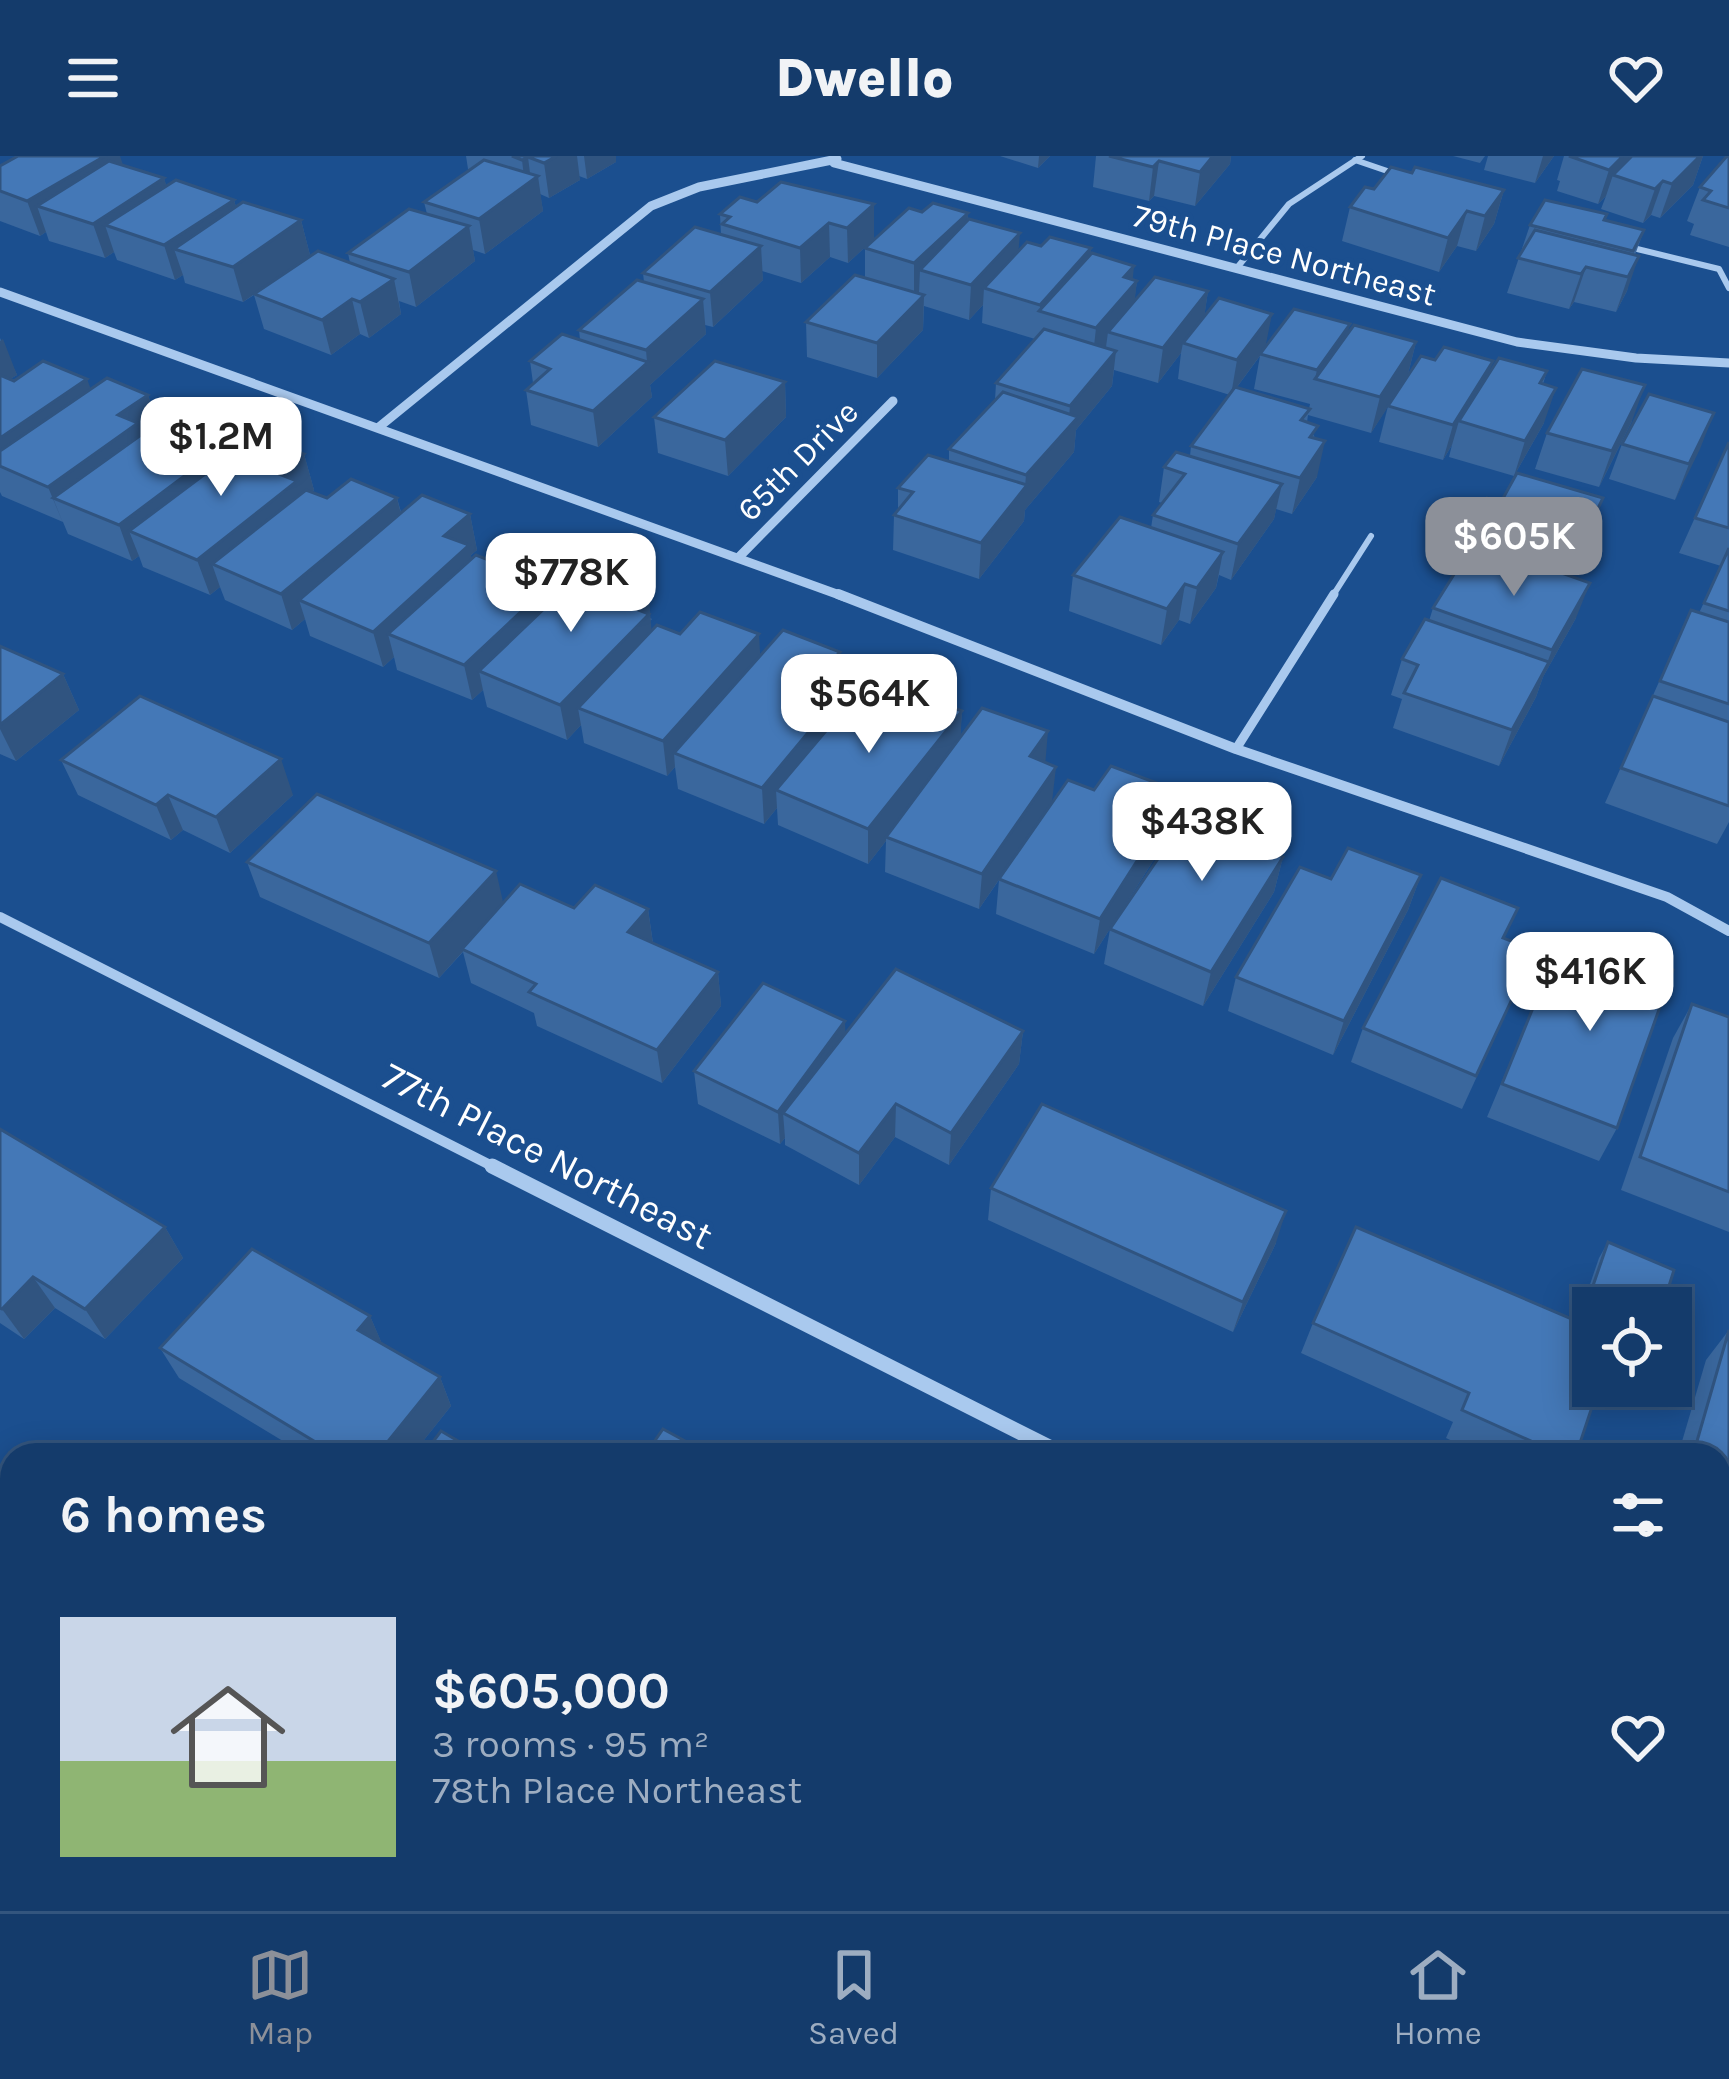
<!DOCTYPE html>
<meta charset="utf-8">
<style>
body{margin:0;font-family:Karla,sans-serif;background:#1d4271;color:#f1f3f6;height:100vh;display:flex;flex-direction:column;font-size:45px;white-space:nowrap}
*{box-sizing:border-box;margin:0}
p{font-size:39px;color:#9dadc1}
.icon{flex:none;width:66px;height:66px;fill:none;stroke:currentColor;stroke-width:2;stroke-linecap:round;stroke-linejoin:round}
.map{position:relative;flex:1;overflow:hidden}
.details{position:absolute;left:0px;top:1287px;width:1731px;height:468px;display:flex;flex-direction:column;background:#143b6b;border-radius:36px 36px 0 0;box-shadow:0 6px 30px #0003,0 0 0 3px #33557e}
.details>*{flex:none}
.buttons{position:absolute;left:1572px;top:1131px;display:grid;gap:24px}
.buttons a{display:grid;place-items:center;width:120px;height:120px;border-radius:0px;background:#143b6b;box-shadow:0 6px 30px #0003,0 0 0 3px #33557e;font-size:60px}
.price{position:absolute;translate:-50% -102px;padding:0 27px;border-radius:24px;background:#fff;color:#222;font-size:39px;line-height:78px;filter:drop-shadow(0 3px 6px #0008)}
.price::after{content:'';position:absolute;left:50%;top:72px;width:36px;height:27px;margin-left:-18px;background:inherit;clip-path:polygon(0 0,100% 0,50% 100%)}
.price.on{background:#8c9099;color:#fff}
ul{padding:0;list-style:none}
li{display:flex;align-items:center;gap:36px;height:300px;padding:0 60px}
li span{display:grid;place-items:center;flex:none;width:336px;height:240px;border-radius:0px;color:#555}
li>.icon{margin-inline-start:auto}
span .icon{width:144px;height:144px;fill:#fffc;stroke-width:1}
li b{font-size:51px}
h2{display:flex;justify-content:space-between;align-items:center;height:144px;padding:0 60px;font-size:51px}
header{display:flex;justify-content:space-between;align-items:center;height:156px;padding:0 60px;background:#143b6b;font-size:54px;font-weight:800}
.tabs{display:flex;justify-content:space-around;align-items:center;height:168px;border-top:3px solid #33557e;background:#143b6b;font-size:33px;color:#9dadc1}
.tabs a{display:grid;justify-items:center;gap:6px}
.tabs .on{color:#8c9099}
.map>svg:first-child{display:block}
</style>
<header><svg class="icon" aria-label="menu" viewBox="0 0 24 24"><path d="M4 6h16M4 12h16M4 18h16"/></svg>Dwello<svg class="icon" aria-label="heart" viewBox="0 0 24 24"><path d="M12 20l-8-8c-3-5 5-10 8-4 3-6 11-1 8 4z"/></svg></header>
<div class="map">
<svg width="1729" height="1755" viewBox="0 0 1729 1755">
<rect width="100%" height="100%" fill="#1b4f8f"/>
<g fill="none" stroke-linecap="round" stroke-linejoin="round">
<polyline stroke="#a9c9ee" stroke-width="9" stroke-dasharray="8 10" stroke-linecap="butt" points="1658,1755 1661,1743"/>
<g stroke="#a9c9ee" stroke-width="6">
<polyline points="1355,4 1396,18"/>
<polyline points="1629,91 1719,113 1729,132"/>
<polyline points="1236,113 1289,48 1362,0"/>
<polyline points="1332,441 1371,380"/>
</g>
<polyline stroke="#a9c9ee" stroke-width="9" points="1236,593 1334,438"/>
<polyline stroke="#a9c9ee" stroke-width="10" points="1542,1755 1546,1743"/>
<g stroke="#a9c9ee" stroke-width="9">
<polyline points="834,7 1517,186 1636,202 1729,207"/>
<polyline points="0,136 845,441"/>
<polyline points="379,271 651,50 699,31 837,3"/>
<polyline points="740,400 893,245"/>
</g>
<g stroke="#a9c9ee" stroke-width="10">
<polyline points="838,438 1236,593 1667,741 1729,775"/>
<polyline points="0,761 498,1013"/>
</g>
<g stroke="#a9c9ee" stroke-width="15">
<polyline points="492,1010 1065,1299"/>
<polyline points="1719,1636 1729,1641"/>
</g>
</g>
<g fill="#3a679d" fill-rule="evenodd">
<polygon points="466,0 616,0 616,6 587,23 579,20 580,24 549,42 540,38 543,55 485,98 473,94 475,105 416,151 399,145 401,158 369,182 360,178 331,199 264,173 254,139 243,146 185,127 183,119 175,124 117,104 114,96 105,102 49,85 46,76 40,80 0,65 0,10 123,10 164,22 166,30 234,44 236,51 301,64 310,99 270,127 350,107 348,97 427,58 424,46 470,14 468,13"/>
<polygon points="1000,0 1050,0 1038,12"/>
<polygon points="1096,0 1231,0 1230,8 1195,50 1154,40 1149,45 1093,31"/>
<polygon points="1453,0 1485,0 1480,7"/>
<polygon points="1488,0 1554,0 1535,27 1484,14"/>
<polygon points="1564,0 1703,0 1693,29 1660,62 1651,59 1643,67 1601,53 1606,40 1598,48 1557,35 1560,25 1557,24"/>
<polygon points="1729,0 1729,91 1690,79 1694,68 1687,65 1700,31"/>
<polygon points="1412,17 1504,34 1494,68 1476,95 1457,90 1439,116 1342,85 1350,51 1374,33"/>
<polygon points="781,26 874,83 848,107 830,101 801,127 762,115 763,124 713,171 705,169 706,178 650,229 652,241 598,291 531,269 526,234 533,227 530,205 580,184 579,174 644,126 643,117 721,79 720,58 757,46"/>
<path d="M922,56L968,57V65L1018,96L1041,90L1091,92L1090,99L1137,125L1134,145L1208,135L1204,161L1265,191L1348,178L1416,186L1407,222L1547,215L1543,228L1544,267L1514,320L1449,301L1452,289L1443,304L1379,286L1388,250L1371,277L1308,259L1307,266L1315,282L1317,321L1292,358L1276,353L1274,363L1231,424L1219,419L1216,432L1190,468L1179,464L1161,489L1069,455L1073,419L1151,372L1153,359L1162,347L1159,346L1164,311L1190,300L1191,290L1230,239L1178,223L1181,197L1158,227L1114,214L1112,230L1076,274L1074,296L1025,354L1024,365L979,423L893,394L894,359L898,354V332L949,305V293L995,244L996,227L1035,183L982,167L983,149L969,164L924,150L923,174L877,222L807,201L806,166L865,122V92ZM1260,200L1254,233L1310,248L1309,253L1237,231Z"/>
<polygon points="1607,58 1605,64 1644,74 1635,99 1627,135 1616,156 1574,146 1569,153 1507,137 1530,69"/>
<polygon points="0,182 17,219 10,223 148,239 160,274 156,277 164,280 235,282 239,293 304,298 314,334 312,336 327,342 397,342 401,356 470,358 477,394 471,399 471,403 496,407 573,407 575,423 652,463 650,465 651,475 680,478 760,500 840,496 840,529 846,531 847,551 962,555 960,581 1045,606 1052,646 1174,672 1094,798 996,758 999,724 979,753 885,716 886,685 868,708 778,669 777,652 764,668 678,633 675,611 667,620 584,587 581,569 567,584 487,551 483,534 472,544 397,514 394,501 383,511 310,480 305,463 292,474 225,444 220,431 210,439 143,411 139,400 132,405 68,378 63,366 2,340 0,336"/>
<polygon points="785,226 786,261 728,320 658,297 654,261"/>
<polygon points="1714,257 1675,344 1609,323 1622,288"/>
<polygon points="1632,265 1599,331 1535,313 1547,277"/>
<polygon points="1729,286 1729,666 1717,688 1605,647 1691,454 1699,457 1721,410 1679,397"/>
<polygon points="1469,376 1590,378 1569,420 1576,462 1543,521 1536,541 1499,610 1393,572 1402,543 1391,539 1402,503 1429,465 1433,452 1458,411"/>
<polygon points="0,490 63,518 79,554 16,605 0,598"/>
<polygon points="61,604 293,639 230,697 183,674 171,684 78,639"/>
<polygon points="1264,693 1283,701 1274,736 1203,850 1104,808 1110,773"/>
<polygon points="247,706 503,747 574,752 648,753 653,787 718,816 721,850 662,927 537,870 534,857 471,827 463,796 439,822 260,741"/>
<polygon points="1421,719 1408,754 1333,899 1228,855 1236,821 1331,723"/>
<polygon points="1505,782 1535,794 1462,953 1351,906 1363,872"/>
<polygon points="1594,786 1617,972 1599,1005 1487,961 1550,810 1578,820"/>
<polygon points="1692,848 1729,861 1729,1076 1621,1034 1673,882"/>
<polygon points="1023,875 1019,908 949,1009 895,981 859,1029 785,989 785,982 780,988 698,948 694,915 846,877"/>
<polygon points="0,973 165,1071 183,1102 105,1183 55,1152 24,1183 0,1167"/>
<polygon points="991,1032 1276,1087 1233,1176 988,1064"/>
<polygon points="1608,1086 1593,1152 1593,1230 1576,1299 1482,1299 1446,1282 1453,1266 1301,1197 1313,1167 1577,1166 1599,1102"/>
<polygon points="370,1160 382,1188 440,1221 451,1250 412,1299 306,1299 179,1222 160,1192"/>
<polygon points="1729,1174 1729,1434 1719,1430 1719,1299 1678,1299 1706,1204"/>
<polygon points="1004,1743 1310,1743 1331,1755 1004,1755 1002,1754"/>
<polygon points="1342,1743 1417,1743 1439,1755 1338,1755"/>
</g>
<g fill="#305480">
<polygon points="105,0 120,0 129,27 37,50 46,76 40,80 27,45"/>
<polygon points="557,0 577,0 580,24 549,42 544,7"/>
<polygon points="584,0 616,0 616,6 587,23"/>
<polygon points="1039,0 1050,0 1038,12"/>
<polygon points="1213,0 1231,0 1230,8 1195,50 1200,16"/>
<polygon points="1543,0 1554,0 1535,27"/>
<polygon points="1623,0 1641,0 1613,19 1606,40 1598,48 1609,14"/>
<polygon points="1700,0 1703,0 1693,29 1660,62 1672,28"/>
<polygon points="528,1 531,25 538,20 543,55 485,98 479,63 525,29 522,4"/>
<polygon points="1159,5 1154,40 1149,45 1153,11"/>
<polygon points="164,22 175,57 105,69 114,96 105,102 93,68"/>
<polygon points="1663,25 1651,59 1643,67 1655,33"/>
<polygon points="1504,34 1494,68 1476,95 1485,60"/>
<polygon points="234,44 244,78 174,93 183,119 175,124 164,89"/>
<polygon points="874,48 874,83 848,107 847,72"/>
<polygon points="1467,55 1457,90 1439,116 1448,82"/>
<polygon points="968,57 967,91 920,114 919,137 914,142 914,107"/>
<polygon points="301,64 310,99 243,146 233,111"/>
<polygon points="829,67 830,101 801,127 800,92"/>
<polygon points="469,70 475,105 416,151 409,116"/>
<polygon points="1020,77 1017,112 984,132 983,149 969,164 971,129"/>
<polygon points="761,90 763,124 713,171 710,136"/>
<polygon points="1091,92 1088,127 1040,156 1040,149"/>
<polygon points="1639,100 1627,135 1616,156 1628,121"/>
<polygon points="1134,110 1132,131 1137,125 1133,160 1108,176 1106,191 1092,208 1096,172 1124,121"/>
<polygon points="1586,111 1574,146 1569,153 1581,118"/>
<polygon points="394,123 401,158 369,182 360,146"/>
<polygon points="1208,135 1203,170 1183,187 1181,197 1158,227 1163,192"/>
<polygon points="924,139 923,174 877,222 877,187"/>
<polygon points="352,143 360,178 331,199 322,164"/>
<polygon points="703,143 706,178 650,229 652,241 598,291 593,255 647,206 646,194"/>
<polygon points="1272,158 1265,193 1231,239 1237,204"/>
<polygon points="1350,168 1342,203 1315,223 1309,250 1317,214"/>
<polygon points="3,183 17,219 2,228 0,249 0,185"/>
<polygon points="1416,186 1407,222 1371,277 1380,241"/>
<polygon points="1116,195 1112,230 1076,274 1074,296 1025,354 1024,365 979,423 981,387 1025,331 1026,319 1068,272 1070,250"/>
<polygon points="1493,205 1482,240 1459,265 1452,289 1443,304 1453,269"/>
<polygon points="87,223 100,258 0,310 0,282"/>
<polygon points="785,226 786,261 728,320 725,284"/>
<polygon points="1645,229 1632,265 1599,331 1612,295"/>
<polygon points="1556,232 1544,267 1514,320 1525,285"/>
<polygon points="148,239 160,274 53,342 63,367 48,331 118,259"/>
<polygon points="1714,257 1700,293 1675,344 1689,308"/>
<polygon points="235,282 246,318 129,375 139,400 132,405 119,369"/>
<polygon points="1325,285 1317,321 1292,358 1300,322"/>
<polygon points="304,298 314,334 212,408 220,431 210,439 197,404 279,318"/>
<polygon points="1282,328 1274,363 1231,424 1238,388"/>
<polygon points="397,342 406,378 299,444 305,463 292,474 281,438"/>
<polygon points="1603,342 1590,378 1558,442 1572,406"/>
<polygon points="470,358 477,394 471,399 476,425 388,478 394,501 383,511 373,476 444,380"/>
<polygon points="1223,396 1216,432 1190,468 1197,432"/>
<polygon points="573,407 578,443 479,515 483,534 472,544 464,509"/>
<polygon points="648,427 653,494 578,552 581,569 567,584 560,549 625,449"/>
<polygon points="1590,427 1576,462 1543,521 1536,541 1499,610 1512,574 1544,515 1552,494"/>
<polygon points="1185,428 1179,464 1161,489 1167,453"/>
<polygon points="759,478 761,513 674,597 675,611 667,620 663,585"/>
<polygon points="840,496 840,532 818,520"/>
<polygon points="63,518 79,554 16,605 0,573 0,569"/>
<polygon points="846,531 847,567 776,634 777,652 764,668 762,632"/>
<polygon points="962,555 960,591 886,681 886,685 868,708 868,673"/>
<polygon points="1048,575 1045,611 1030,600"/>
<polygon points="281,603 293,639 230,697 216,661"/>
<polygon points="1056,611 1052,646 979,753 982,718"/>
<polygon points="1181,636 1174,672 1094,798 1100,763"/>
<polygon points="168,639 183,674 171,684 156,649"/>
<polygon points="1271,663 1263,698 1254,689"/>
<polygon points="1283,701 1274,736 1203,850 1211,816"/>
<polygon points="496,715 504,750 439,822 429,787"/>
<polygon points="1421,719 1408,754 1333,899 1344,865"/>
<polygon points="648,753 653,788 628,776"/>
<polygon points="718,816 721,850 662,927 657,894"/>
<polygon points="845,865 846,899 783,957 785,982 780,988 778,956"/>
<polygon points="1023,875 1019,908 949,1009 951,977"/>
<polygon points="896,948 895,981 859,1029 859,997"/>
<polygon points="1286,1055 1276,1087 1233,1176 1243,1146"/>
<polygon points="165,1071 183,1102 105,1183 85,1153"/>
<polygon points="33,1121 55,1152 24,1183 2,1153"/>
<polygon points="370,1160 383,1190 358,1174"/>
<polygon points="440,1221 451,1250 412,1299 377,1299"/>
</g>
<g fill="#4478b7" stroke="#305480" stroke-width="3">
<polygon points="18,0 105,0 27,45 0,35 0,10"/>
<polygon points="512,0 557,0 544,7 528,1 522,4"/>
<polygon points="1109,0 1213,0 1200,16 1159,5 1153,11"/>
<polygon points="1569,0 1623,0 1609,14"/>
<polygon points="1632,0 1700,0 1672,28 1663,25 1655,33 1613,19"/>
<polygon points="1727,0 1729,0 1729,52 1703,44 1711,35 1700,31"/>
<polygon points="484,4 538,20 479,63 424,46"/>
<polygon points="109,5 164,22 93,68 37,50"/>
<polygon points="1391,11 1412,17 1415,11 1504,34 1485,60 1467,55 1448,82 1350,51 1365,31 1374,33"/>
<polygon points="176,24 234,44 164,89 105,69"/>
<polygon points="781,26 874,48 847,72 829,67 800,92 722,68 730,61 720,58 740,41 757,46"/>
<polygon points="1545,44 1607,58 1604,64 1644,74 1633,95 1530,69"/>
<polygon points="243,46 301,64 233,111 174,93"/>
<polygon points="933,47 968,57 914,107 865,92 909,52 922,56"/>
<polygon points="409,53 469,70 409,116 348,97"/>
<polygon points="969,63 1020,77 971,129 920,114"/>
<polygon points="695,71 761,90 710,136 643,117"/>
<polygon points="1535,74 1639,100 1628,121 1586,111 1581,118 1518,102"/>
<polygon points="1050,81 1091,92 1040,149 984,132 1027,86 1041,90"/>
<polygon points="318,95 394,123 360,146 352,143 322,164 254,138"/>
<polygon points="1092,97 1134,110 1124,121 1137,125 1096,172 1039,155"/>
<polygon points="855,119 924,139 877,187 806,166"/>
<polygon points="1155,121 1208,135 1163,192 1108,176"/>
<polygon points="637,124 703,143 646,194 579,174"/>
<polygon points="1219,142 1272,158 1237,204 1183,187"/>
<polygon points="1294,153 1350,168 1317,214 1260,198"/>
<polygon points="1354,169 1416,186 1380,241 1315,223"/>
<polygon points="1044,173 1116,195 1070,250 996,227"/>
<polygon points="562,178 648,206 593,255 526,234 550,213 530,205"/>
<polygon points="1444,191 1493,205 1453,269 1388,250 1421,200 1435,204"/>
<polygon points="1499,202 1547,215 1540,227 1556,232 1525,285 1459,265"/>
<polygon points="43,205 87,223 0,282 0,219 14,225"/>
<polygon points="715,205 785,226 725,284 654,261"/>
<polygon points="1582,213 1645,229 1612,295 1547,277"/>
<polygon points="107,222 148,239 118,259 138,267 48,331 0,310 0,295"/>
<polygon points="1235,231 1310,253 1301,264 1318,270 1310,281 1325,285 1300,322 1191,290"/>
<polygon points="1003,236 1078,261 1026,319 949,293"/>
<polygon points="1649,238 1714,257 1689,308 1622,288"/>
<polygon points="187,263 235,282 119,369 53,342 148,274 164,280"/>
<polygon points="256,280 304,298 279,318 297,325 197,404 129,375"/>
<polygon points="1729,286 1729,372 1695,362"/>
<polygon points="1176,296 1282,328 1238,388 1153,359 1185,318 1164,311"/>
<polygon points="928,299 1027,329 981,387 894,359 913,336 898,332"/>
<polygon points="1517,317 1603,342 1572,406 1469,376 1487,342 1501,346"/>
<polygon points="351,323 397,342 281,438 212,408 306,334 327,342"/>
<polygon points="422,339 470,358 444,380 469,389 373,476 299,444"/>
<polygon points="1120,361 1223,396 1197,432 1185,428 1167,453 1073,419"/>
<polygon points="519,387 573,407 464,509 388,478 476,399 496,407"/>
<polygon points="1729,392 1729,455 1704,447"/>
<polygon points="1505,397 1590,427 1552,494 1433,452 1458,412 1469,415 1477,402 1498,409"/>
<polygon points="592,407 648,427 625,449 649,458 560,549 479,515"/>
<polygon points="1691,454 1729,466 1729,548 1660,525"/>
<polygon points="700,456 759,478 663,585 578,552 657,469 680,478"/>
<polygon points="1425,463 1549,506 1512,574 1404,537 1418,509 1402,503"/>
<polygon points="783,474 840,496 818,520 846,531 762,632 674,597"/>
<polygon points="0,490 63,518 0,569"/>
<polygon points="897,531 962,555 868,673 776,634 853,543 878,553"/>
<polygon points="140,540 281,603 216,661 168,639 156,649 61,604"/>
<polygon points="1653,540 1729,566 1729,650 1621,612"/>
<polygon points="982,552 1048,575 1030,600 1056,611 982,718 886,681"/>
<polygon points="1111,610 1181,636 1100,763 999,723 1068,624 1094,634"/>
<polygon points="1203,637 1271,663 1254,689 1283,701 1211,816 1110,773"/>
<polygon points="317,638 496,715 429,787 247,706"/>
<polygon points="1348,692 1421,719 1344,865 1236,821 1300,711 1331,723"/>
<polygon points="1441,722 1518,752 1503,782 1535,794 1476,920 1363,872"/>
<polygon points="520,728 574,752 595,729 648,753 628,776 718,816 657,894 529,836 536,828 462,793"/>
<polygon points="1594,786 1673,814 1617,972 1502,928 1550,810 1580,821"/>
<polygon points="896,813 1023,875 951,977 896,948 859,997 783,957"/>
<polygon points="763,827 845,865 778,956 694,915"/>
<polygon points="1692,848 1729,861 1729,1036 1640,1001"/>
<polygon points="1042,948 1286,1055 1243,1146 991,1032"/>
<polygon points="0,973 165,1071 85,1153 33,1121 2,1153 0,1152"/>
<polygon points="1356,1071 1593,1172 1593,1230 1599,1230 1576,1299 1562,1299 1462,1254 1469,1237 1313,1167"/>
<polygon points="1608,1086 1674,1114 1662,1152 1593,1153 1586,1150"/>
<polygon points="252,1093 370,1160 358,1174 440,1221 377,1299 337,1299 160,1192"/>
<polygon points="1729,1174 1729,1397 1719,1392 1719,1299 1693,1299"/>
<polygon points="663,1273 711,1299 645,1299"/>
<polygon points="441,1275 482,1299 423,1299"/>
<polygon points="0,1403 12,1411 12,1651 5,1660 0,1656"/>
<polygon points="1018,1743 1310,1743 1331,1755 1038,1755"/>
<polygon points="1351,1743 1417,1743 1439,1755 1347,1755"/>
<polygon points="577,1745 579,1755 537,1755"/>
</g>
<g text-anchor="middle" stroke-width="10" stroke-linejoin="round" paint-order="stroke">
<g font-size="33" fill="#fff" stroke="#1b4f8f">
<text transform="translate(1285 98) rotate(15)" y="12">79th Place Northeast</text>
<text transform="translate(797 304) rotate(-45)" y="12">65th Drive</text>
</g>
<g font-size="39" fill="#fff" stroke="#1b4f8f">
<text transform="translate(548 999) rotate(27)" y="14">77th Place Northeast</text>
</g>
</g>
</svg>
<div class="buttons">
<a><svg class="icon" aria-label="locate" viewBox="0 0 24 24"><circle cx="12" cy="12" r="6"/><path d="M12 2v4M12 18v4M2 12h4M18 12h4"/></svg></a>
</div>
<b class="price" style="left:221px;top:343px">$1.2M</b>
<b class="price on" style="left:1514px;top:443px">$605K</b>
<b class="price" style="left:571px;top:479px">$778K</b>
<b class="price" style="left:869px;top:600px">$564K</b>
<b class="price" style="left:1202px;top:728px">$438K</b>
<b class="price" style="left:1590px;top:878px">$416K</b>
<section class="details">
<h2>6 homes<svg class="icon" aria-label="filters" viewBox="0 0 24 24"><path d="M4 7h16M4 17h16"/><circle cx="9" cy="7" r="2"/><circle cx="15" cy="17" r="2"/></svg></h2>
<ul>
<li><span style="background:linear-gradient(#c9d6e8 60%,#8fb573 0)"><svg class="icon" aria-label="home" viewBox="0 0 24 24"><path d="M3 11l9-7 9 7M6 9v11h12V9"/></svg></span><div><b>$605,000</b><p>3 rooms · 95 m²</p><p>78th Place Northeast</p></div><svg class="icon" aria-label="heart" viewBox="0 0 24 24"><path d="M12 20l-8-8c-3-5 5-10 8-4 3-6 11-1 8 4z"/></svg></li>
</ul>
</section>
</div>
<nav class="tabs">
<a class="on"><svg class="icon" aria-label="map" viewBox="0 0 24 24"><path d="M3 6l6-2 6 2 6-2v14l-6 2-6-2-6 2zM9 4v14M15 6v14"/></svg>Map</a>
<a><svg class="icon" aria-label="saved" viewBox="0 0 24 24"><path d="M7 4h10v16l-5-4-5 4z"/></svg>Saved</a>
<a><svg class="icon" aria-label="home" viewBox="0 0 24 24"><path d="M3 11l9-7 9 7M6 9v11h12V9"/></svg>Home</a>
</nav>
